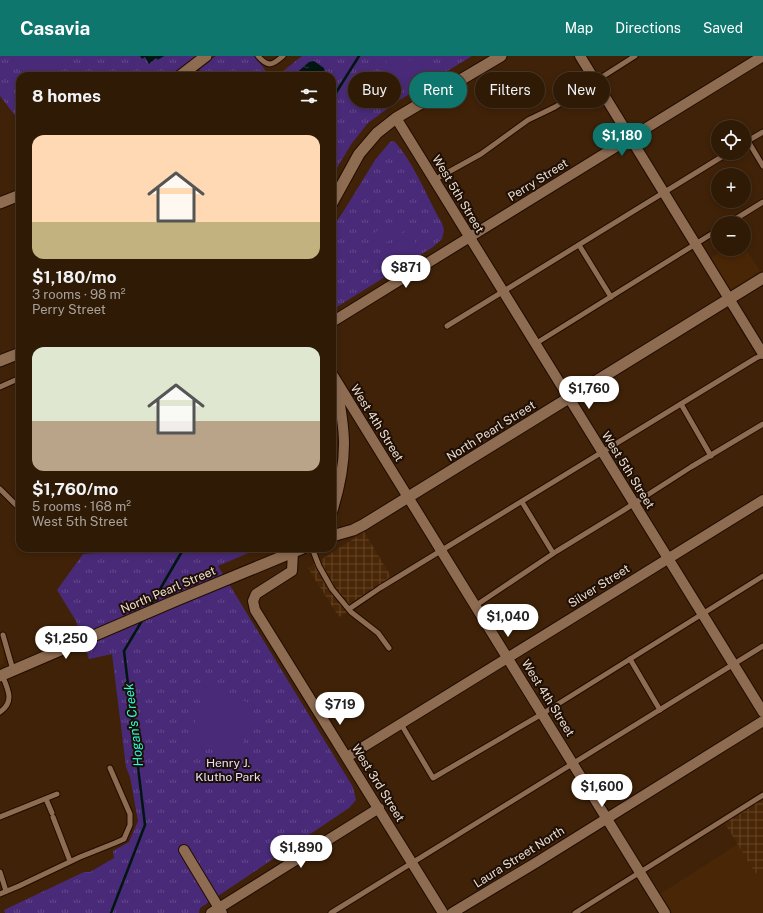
<!DOCTYPE html>
<meta charset="utf-8">
<style>
body{margin:0;font-family:"Public Sans",sans-serif;background:#372310;color:#f1f3f6;height:100vh;display:flex;flex-direction:column;font-size:15px;white-space:nowrap}
*{box-sizing:border-box;margin:0}
p{font-size:13px;color:#a7a19b}
.icon{flex:none;width:22px;height:22px;fill:none;stroke:currentColor;stroke-width:2;stroke-linecap:round;stroke-linejoin:round}
.map{position:relative;flex:1;overflow:hidden}
.panel{position:absolute;left:16px;top:16px;width:320px;height:480px;display:flex;flex-direction:column;background:#2f1a06;border-radius:12px;box-shadow:0 2px 6px #0003,0 0 0 1px #4a3828}
.panel>*{flex:none}
.hud{position:absolute;left:348px;top:16px;width:355px;height:36px;display:flex;gap:8px}
.buttons{position:absolute;left:711px;top:64px;display:grid;gap:8px}
.buttons a{display:grid;place-items:center;width:40px;height:40px;border-radius:50%;background:#2f1a06;box-shadow:0 2px 6px #0003,0 0 0 1px #4a3828;font-size:20px}
.price{position:absolute;translate:-50% -34px;padding:0 9px;border-radius:14px;background:#fff;color:#222;font-size:13px;line-height:26px;filter:drop-shadow(0 1px 2px #0008)}
.price::after{content:'';position:absolute;left:50%;top:24px;width:12px;height:9px;margin-left:-6px;background:inherit;clip-path:polygon(0 0,100% 0,50% 100%)}
.price.current{background:#0f766e;color:#fff}
ul{padding:0;list-style:none}
li{display:grid;align-content:center;gap:8px;height:212px;padding:0 16px}
li span{display:grid;place-items:center;height:124px;border-radius:12px;color:#555}
li>.icon{margin-inline-start:auto}
span .icon{width:72px;height:72px;fill:#fffc;stroke-width:1}
li b{font-size:17px}
h2{display:flex;justify-content:space-between;align-items:center;height:48px;padding:0 16px;font-size:17px}
.pill{padding:0 14px;border-radius:18px;background:#2f1a06;box-shadow:0 2px 6px #0003,0 0 0 1px #4a3828;font-size:14px;line-height:36px}
.pill.current{background:#0f766e;color:#fff}
header{display:flex;align-items:center;gap:24px;box-sizing:border-box;height:56px;padding:0 20px;background:#0f766e;color:#fff}
header strong{font-size:19px}
nav{display:flex;gap:22px;margin-inline-start:auto;font-size:14px}
.map>svg:first-child{display:block}
</style>
<header>
<strong>Casavia</strong>
<nav><a>Map</a><a>Directions</a><a>Saved</a></nav>
</header>
<div class="map">
<svg width="763" height="857" viewBox="0 0 763 857">
<defs>
<pattern id="industrial-grid" width="8" height="8" patternUnits="userSpaceOnUse"><rect width="8" height="8" fill="#492606"/><path d="M0 4h8M4 0v8" fill="none" stroke="#644529"/></pattern>
<pattern id="park-tufts" width="24" height="20" patternUnits="userSpaceOnUse"><rect width="24" height="20" fill="#492a78"/><path d="M3 7l-1-3M5 7V3M7 7l1-3M15 17l-1-3M17 17v-4M19 17l1-3" fill="none" stroke="#64488a"/></pattern>
<pattern id="water-ripples" width="26" height="14" patternUnits="userSpaceOnUse"><rect width="26" height="14" fill="#001611"/><path d="M2 4q2-2 4 0t4 0M15 11q2-2 4 0t4 0" fill="none" stroke="#263732"/></pattern>
</defs>
<rect width="100%" height="100%" fill="#3f2208"/>
<g fill="#492606">
<polygon points="744,190 760,215 730,234 711,202 726,193 744,193"/>
<polygon points="0,587 3,593 4,608 0,609"/>
<polygon points="738,788 756,818 763,814 763,857 672,857 660,838"/>
</g>
<g fill="url(#industrial-grid)">
<polygon points="364,476 395,527 339,561 308,512"/>
<polygon points="763,737 763,814 756,818 722,763"/>
</g>
<g fill="url(#park-tufts)">
<polygon points="0,0 198,0 172,20 20,20 20,66 0,40"/>
<polygon points="216,0 254,0 270,20 205,20 199,13"/>
<polygon points="302,0 472,0 398,45 368,67 352,87 332,120 332,20 277,20"/>
<path d="M394,85C415,108 426,140 442,167L444,174L442,183L433,191L332,254V172L345,153L375,104L390,86Z"/>
<polygon points="140,492 260,492 218,510 353,731 356,744 349,752 200,852 199,857 5,857 4,854 84,816 90,816 114,802 113,795 129,786 138,765 130,721 126,711 112,598 89,603 76,565 57,534 83,498 139,494"/>
</g>
<g fill="#492a78">
<polygon points="9,0 71,0 46,20 24,20"/>
<polygon points="383,0 406,0 389,10"/>
<polygon points="418,0 425,0 433,13 402,32 392,16"/>
<polygon points="400,161 407,173 382,189 374,177"/>
<polygon points="410,177 417,189 391,205 384,193"/>
<polygon points="204,631 255,649 239,699 189,689"/>
</g>
<g fill="url(#water-ripples)">
<polygon points="140,0 164,0 158,4 156,2 149,8 145,1 142,3"/>
<polygon points="314,5 324,12 325,17 323,20 293,20 309,6"/>
</g>
<g fill="none" stroke-linecap="round" stroke-linejoin="round">
<g stroke="#001611" stroke-width="2.5">
<polyline points="332,43 359,0"/>
<polyline points="149,552 184,492"/>
<polyline points="111,857 145,769 124,595 143,563"/>
</g>
<defs>
<g id="service">
<path d="M258,0C268,12 273,9 283,0"/>
<polyline points="748,85 763,110"/>
<polyline points="744,87 763,76"/>
<polyline points="434,124 481,98 528,64 555,51 635,0"/>
<polyline points="729,167 763,146"/>
<polyline points="579,189 611,241"/>
<polyline points="447,270 728,97"/>
<polyline points="535,288 718,174"/>
<polyline points="0,331 20,322"/>
<polyline points="681,348 711,400"/>
<polyline points="0,433 20,453"/>
<polyline points="522,446 553,497"/>
<polyline points="312,492 319,510 332,533 351,556 378,577 389,592"/>
<polyline points="475,550 557,495 624,454 691,411 763,368"/>
<polyline points="349,553 380,532 756,302 763,299"/>
<polyline points="3,579 13,614"/>
<polyline points="630,603 660,654"/>
<path d="M0,656C15,646 8,633 2,619"/>
<polyline points="401,668 433,722 542,658 763,520"/>
<polyline points="46,743 52,757"/>
<polyline points="0,761 57,738"/>
<polyline points="53,761 70,805"/>
<polyline points="0,816 6,835"/>
<polyline points="0,838 19,830 80,801 115,787 124,783 130,769 130,758 110,712"/>
<polyline points="331,857 763,590"/>
<polyline points="575,857 763,739"/>
</g>
<g id="minor">
<polyline points="580,0 763,298"/>
<polyline points="396,62 763,656"/>
<polyline points="332,266 763,0"/>
<polyline points="332,318 665,857"/>
<path d="M332,456C339,434 344,412 344,388C344,369 340,349 337,330"/>
<polyline points="293,496 292,515 256,538 253,545 255,554 443,857"/>
<polyline points="347,701 763,444"/>
<polyline points="184,794 222,857"/>
<polyline points="211,857 379,752"/>
<polyline points="452,857 537,806 763,665"/>
</g>
<g id="tertiary">
<polyline points="180,20 206,0"/>
<polyline points="0,147 20,139"/>
<polyline points="332,480 353,474 363,469 763,222"/>
<polyline points="0,620 177,544 303,492"/>
</g>
<g id="secondary">
<polyline points="332,147 359,98 377,77 396,62 501,0"/>
<polyline points="0,305 20,297"/>
</g>
</defs>
<use href="#service" stroke="#210c00" stroke-width="7"/>
<use href="#minor" stroke="#210c00" stroke-width="12"/>
<use href="#tertiary" stroke="#210c00" stroke-width="13"/>
<use href="#secondary" stroke="#210c00" stroke-width="13"/>
<use href="#service" stroke="#8e6c52" stroke-width="5"/>
<use href="#minor" stroke="#8e6c52" stroke-width="10"/>
<use href="#tertiary" stroke="#8e6c52" stroke-width="11"/>
<use href="#secondary" stroke="#8e6c52" stroke-width="11"/>
</g>
<g text-anchor="middle" stroke-width="4" stroke-linejoin="round" paint-order="stroke">
<g font-size="12" fill="#f0dcce" stroke="#1c0f06">
<text transform="translate(538 124) rotate(-32)" y="4">Perry Street</text>
<text transform="translate(458 138) rotate(59)" y="4">West 5th Street</text>
<text transform="translate(377 367) rotate(58)" y="4">West 4th Street</text>
<text transform="translate(491 375) rotate(-32)" y="4">North Pearl Street</text>
<text transform="translate(628 414) rotate(58)" y="4">West 5th Street</text>
<text transform="translate(599 530) rotate(-32)" y="4">Silver Street</text>
<text transform="translate(168 534) rotate(-23)" y="4">North Pearl Street</text>
<text transform="translate(548 642) rotate(58)" y="4">West 4th Street</text>
<text transform="translate(378 727) rotate(58)" y="4">West 3rd Street</text>
<text transform="translate(519 801) rotate(-32)" y="4">Laura Street North</text>
</g>
<g font-size="12" fill="#e7dffc" stroke="#1c0f06">
<text x="228" y="711">Henry J.<tspan x="228" dy="14">Klutho Park</tspan></text>
</g>
<g font-size="13" font-style="italic" fill="#29fcdb" stroke="#1c0f06">
<text transform="translate(133 669) rotate(-97)" y="5">Hogan's Creek</text>
</g>
</g>
</svg>
<div class="buttons">
<a><svg class="icon" aria-label="locate" viewBox="0 0 24 24"><circle cx="12" cy="12" r="6"/><path d="M12 2v4M12 18v4M2 12h4M18 12h4"/></svg></a>
<a>+</a>
<a>−</a>
</div>
<b class="price current" style="left:622px;top:101px">$1,180</b>
<b class="price" style="left:406px;top:233px">$871</b>
<b class="price" style="left:589px;top:354px">$1,760</b>
<b class="price" style="left:508px;top:582px">$1,040</b>
<b class="price" style="left:66px;top:604px">$1,250</b>
<b class="price" style="left:340px;top:670px">$719</b>
<b class="price" style="left:602px;top:752px">$1,600</b>
<b class="price" style="left:301px;top:813px">$1,890</b>
<div class="hud">
<a class="pill">Buy</a>
<a class="pill current">Rent</a>
<a class="pill">Filters</a>
<a class="pill">New</a>
</div>
<section class="panel">
<h2>8 homes<svg class="icon" aria-label="filters" viewBox="0 0 24 24"><path d="M4 7h16M4 17h16"/><circle cx="9" cy="7" r="2"/><circle cx="15" cy="17" r="2"/></svg></h2>
<ul>
<li><span style="background:linear-gradient(#ffd9b3 70%,#c2b280 0)"><svg class="icon" aria-label="home" viewBox="0 0 24 24"><path d="M3 11l9-7 9 7M6 9v11h12V9"/></svg></span><div><b>$1,180/mo</b><p>3 rooms · 98 m²</p><p>Perry Street</p></div></li>
<li><span style="background:linear-gradient(#dfe7d0 60%,#b9a48a 0)"><svg class="icon" aria-label="home" viewBox="0 0 24 24"><path d="M3 11l9-7 9 7M6 9v11h12V9"/></svg></span><div><b>$1,760/mo</b><p>5 rooms · 168 m²</p><p>West 5th Street</p></div></li>
</ul>
</section>
</div>
